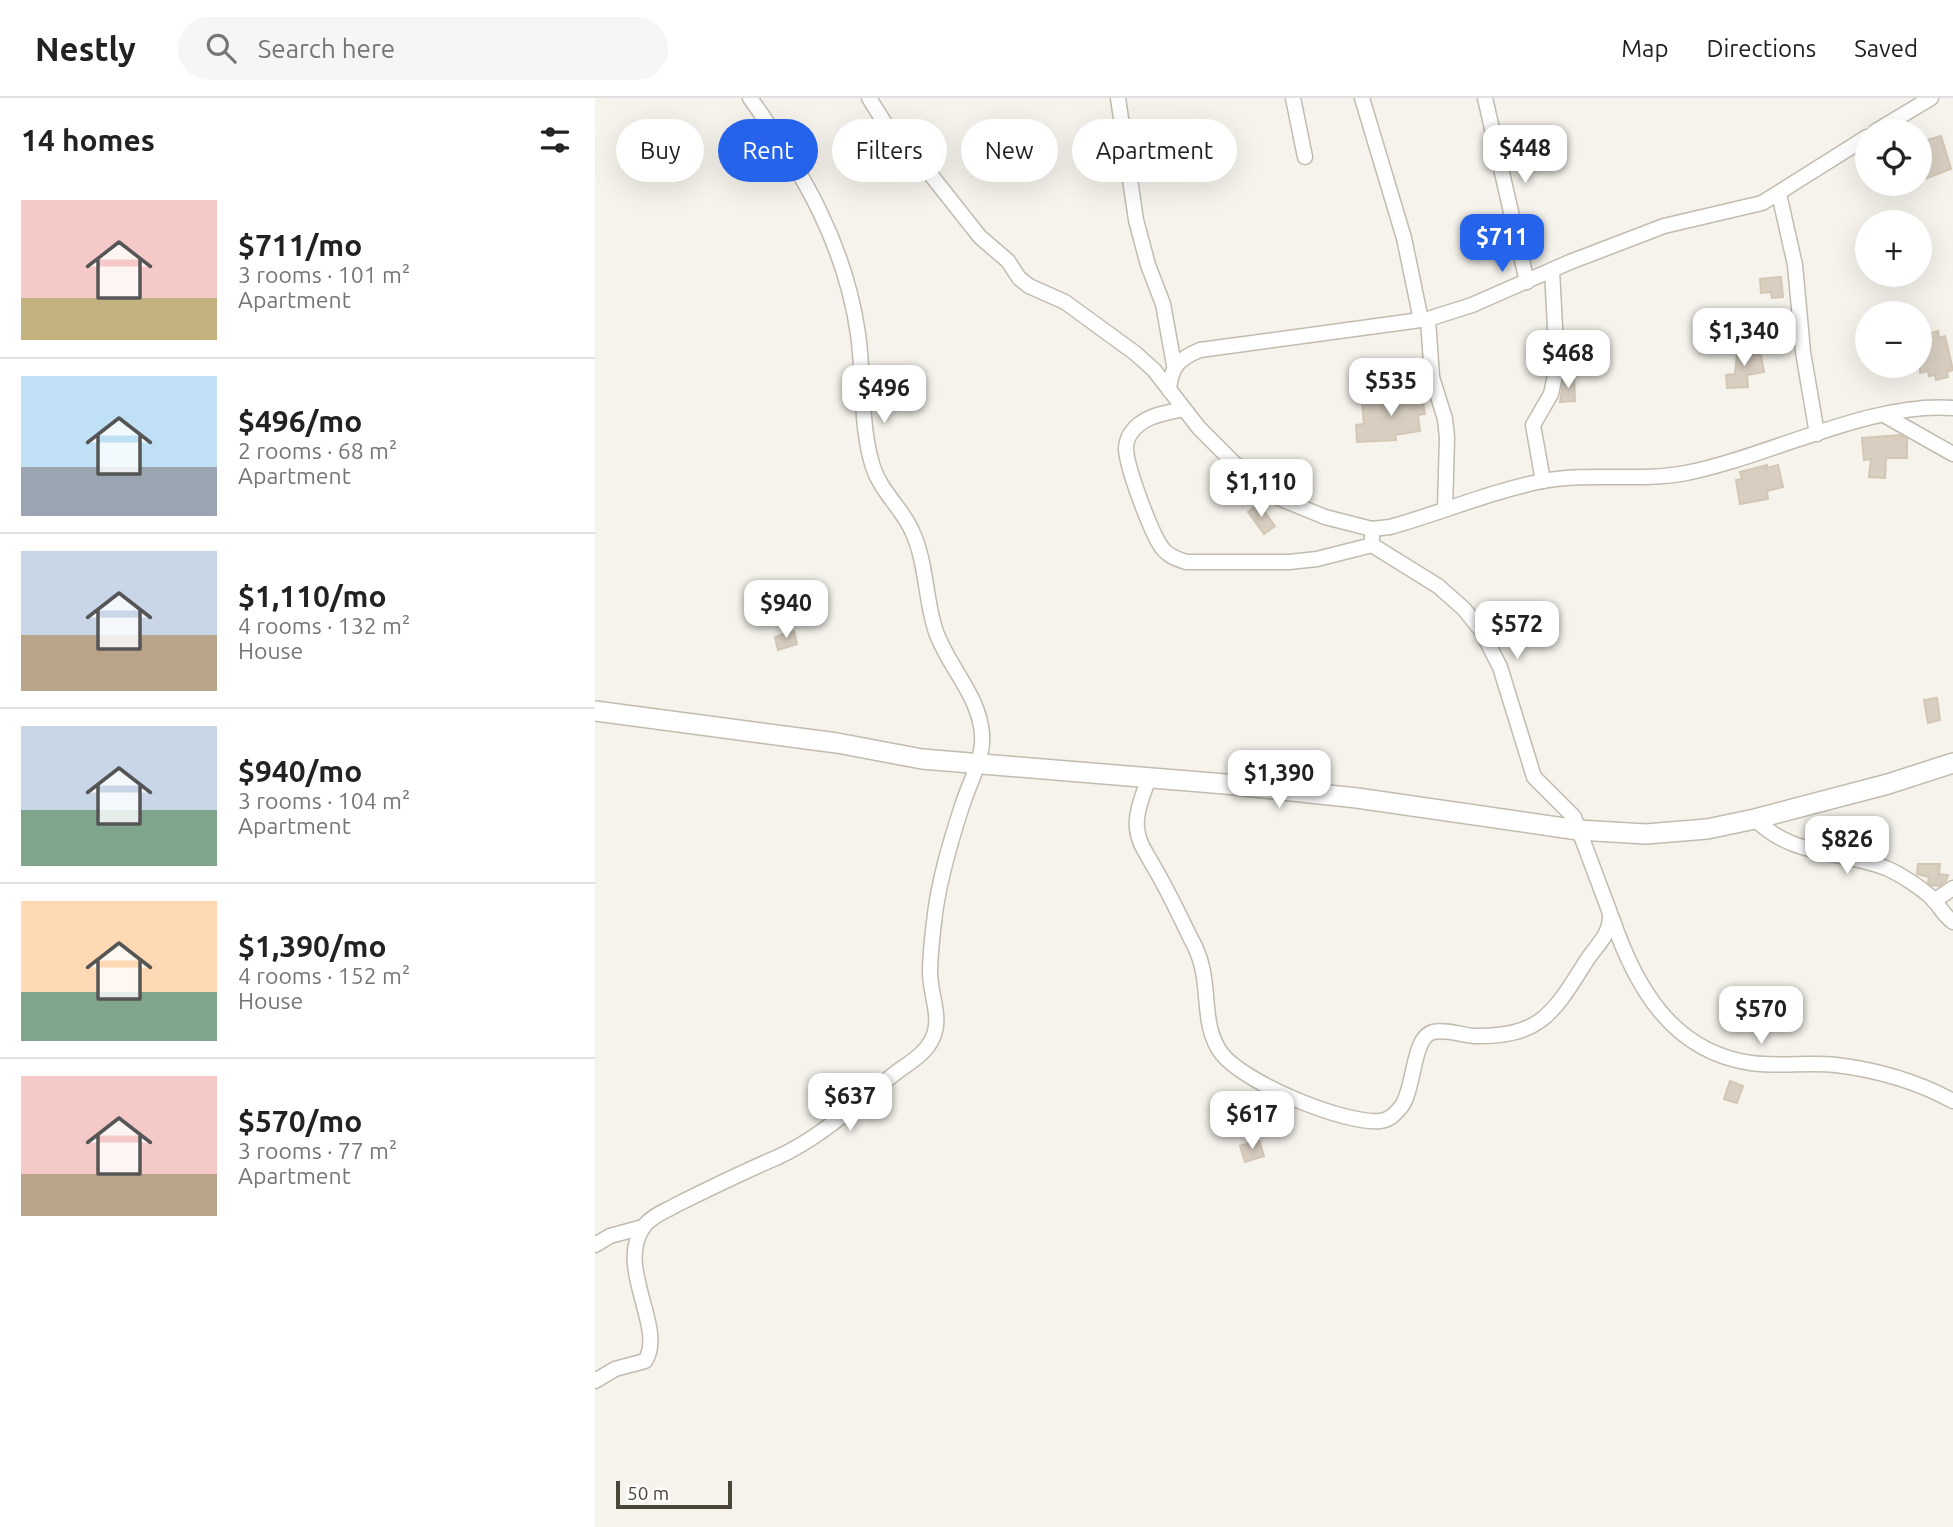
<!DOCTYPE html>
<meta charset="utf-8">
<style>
body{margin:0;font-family:Ubuntu,sans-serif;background:#f6f6f6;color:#222;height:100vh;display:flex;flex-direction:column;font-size:26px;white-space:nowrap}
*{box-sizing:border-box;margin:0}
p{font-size:23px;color:#767676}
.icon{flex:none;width:38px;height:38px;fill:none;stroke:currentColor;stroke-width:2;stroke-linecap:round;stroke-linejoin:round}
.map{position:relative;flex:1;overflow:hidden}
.side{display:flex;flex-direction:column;background:#fff;width:595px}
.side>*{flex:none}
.top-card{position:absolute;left:21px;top:21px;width:665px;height:63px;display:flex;gap:14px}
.buttons{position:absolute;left:1260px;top:21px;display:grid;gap:14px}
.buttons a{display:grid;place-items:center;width:77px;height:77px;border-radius:50%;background:#fff;box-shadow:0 7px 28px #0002;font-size:35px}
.scale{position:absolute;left:21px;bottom:18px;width:116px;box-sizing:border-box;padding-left:7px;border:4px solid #4b4439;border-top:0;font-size:19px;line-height:24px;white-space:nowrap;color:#4b4439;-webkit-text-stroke:5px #fff;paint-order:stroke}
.price{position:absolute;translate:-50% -60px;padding:0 16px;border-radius:14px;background:#fff;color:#222;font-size:23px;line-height:46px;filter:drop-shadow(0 2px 4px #0008)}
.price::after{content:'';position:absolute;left:50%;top:42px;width:21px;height:16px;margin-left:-10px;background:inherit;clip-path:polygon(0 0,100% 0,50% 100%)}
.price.selected{background:#2563eb;color:#fff}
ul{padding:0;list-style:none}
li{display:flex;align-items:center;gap:21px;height:175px;padding:0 21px}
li+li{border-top:2px solid #e0e0e0}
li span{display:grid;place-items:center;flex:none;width:196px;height:140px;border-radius:0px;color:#555}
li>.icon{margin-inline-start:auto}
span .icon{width:84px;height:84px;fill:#fffc;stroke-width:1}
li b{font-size:30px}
h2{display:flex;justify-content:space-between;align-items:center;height:84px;padding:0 21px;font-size:30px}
.tag{padding:0 24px;border-radius:32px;background:#fff;box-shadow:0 7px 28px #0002;font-size:24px;line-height:63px}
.tag.selected{background:#2563eb;color:#fff}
header{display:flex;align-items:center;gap:42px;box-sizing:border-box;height:98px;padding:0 35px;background:#fff;border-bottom:2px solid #e0e0e0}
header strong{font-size:33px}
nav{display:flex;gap:38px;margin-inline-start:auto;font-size:24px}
.search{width:490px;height:63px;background:#f6f6f6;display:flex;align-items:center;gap:18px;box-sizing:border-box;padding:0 24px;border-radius:38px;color:#767676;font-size:26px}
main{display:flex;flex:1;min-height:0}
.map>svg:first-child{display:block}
</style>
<header>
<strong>Nestly</strong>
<div class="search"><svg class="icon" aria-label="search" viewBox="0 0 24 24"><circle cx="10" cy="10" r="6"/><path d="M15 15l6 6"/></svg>Search here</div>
<nav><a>Map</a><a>Directions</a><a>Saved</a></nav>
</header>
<main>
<section class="side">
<h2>14 homes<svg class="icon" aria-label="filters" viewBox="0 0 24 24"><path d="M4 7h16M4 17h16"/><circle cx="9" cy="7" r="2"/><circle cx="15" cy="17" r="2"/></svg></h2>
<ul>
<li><span style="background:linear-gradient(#f6c9c9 70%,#c2b280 0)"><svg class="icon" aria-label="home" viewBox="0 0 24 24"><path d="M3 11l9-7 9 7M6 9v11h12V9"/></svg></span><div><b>$711/mo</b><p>3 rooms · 101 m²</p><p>Apartment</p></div></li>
<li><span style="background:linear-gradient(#bfe0f5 65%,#9aa5b1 0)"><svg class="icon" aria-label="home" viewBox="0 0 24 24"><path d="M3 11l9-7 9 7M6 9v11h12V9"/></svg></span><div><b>$496/mo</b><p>2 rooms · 68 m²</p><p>Apartment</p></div></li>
<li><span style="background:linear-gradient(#c9d6e8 60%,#b9a48a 0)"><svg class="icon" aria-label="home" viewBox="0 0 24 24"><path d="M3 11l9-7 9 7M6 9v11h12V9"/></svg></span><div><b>$1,110/mo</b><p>4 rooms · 132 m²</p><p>House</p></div></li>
<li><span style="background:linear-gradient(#c9d6e8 60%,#7fa58c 0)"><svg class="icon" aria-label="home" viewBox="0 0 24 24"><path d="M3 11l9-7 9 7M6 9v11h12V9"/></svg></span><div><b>$940/mo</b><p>3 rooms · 104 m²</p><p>Apartment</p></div></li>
<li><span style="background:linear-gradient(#ffd9b3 65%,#7fa58c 0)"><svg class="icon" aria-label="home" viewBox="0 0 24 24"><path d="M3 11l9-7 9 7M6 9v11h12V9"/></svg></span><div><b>$1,390/mo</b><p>4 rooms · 152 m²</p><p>House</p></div></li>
<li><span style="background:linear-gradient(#f6c9c9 70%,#b9a48a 0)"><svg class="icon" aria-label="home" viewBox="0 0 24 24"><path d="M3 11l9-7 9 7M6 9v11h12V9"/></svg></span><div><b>$570/mo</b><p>3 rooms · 77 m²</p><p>Apartment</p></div></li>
</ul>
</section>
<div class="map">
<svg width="1358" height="1429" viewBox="0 0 1358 1429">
<rect width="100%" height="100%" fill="#f6f3ec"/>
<g fill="#d8cfc1" stroke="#d3c7b4" stroke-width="2">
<polygon points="1346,38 1356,71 1330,81 1325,66 1330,62 1325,44"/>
<polygon points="1186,179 1188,199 1177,200 1176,194 1166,195 1165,181"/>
<polygon points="1343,233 1344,240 1350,238 1358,272 1352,274 1353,279 1341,282 1340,277 1334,278 1333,273 1325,275 1325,238"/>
<polygon points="1143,246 1149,246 1150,255 1166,257 1169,274 1152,277 1153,289 1132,290 1131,277 1140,276"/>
<polygon points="969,279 979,279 980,303 965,304"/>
<polygon points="826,293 830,316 823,317 825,333 800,337 801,342 762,344 761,327 769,326 767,305 806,301 806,297"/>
<polygon points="1305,337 1312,341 1312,360 1291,360 1290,380 1274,379 1276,361 1269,362 1267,340"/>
<polygon points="1172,367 1172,370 1183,367 1188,389 1172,393 1173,401 1145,406 1141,382 1147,381 1145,374"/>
<polygon points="664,406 680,428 669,436 653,414"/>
<polygon points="199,533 202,546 183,552 180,539"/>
<polygon points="1342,600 1345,622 1333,625 1329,602"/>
<polygon points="1323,766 1345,766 1344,776 1353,777 1351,783 1344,788 1336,787 1333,784 1334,779 1322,776"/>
<polygon points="1135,983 1148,988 1142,1005 1129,1001"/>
<polygon points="664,1042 669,1058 650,1064 645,1048"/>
</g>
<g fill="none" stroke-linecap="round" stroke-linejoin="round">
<defs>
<g id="minor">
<path d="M274,0L291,27L332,72L385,139L413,163L424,180L434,188L470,204L540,255L559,272L604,330L660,386L674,396L730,419L777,431L795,429C846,415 896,393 948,383C995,374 1044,384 1091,375C1173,359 1277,303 1358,310"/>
<polyline points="523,0 541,122 553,167 568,206 579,267"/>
<polyline points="698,0 710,59"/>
<polyline points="767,0 809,140 826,222"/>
<polyline points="890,0 932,184"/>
<polyline points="1281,33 1336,0"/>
<polyline points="1184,96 1200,167 1208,254 1222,336"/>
<polyline points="833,221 837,279 850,321 852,339 850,411"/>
<path d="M574,292C576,269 583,261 605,252L833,221L877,207L975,164L1069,128L1167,105L1272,39"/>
<path d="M589,311C570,315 547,318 536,335C533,339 531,346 531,350C531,368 557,438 568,451C574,459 583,461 591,464H694L722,461L777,447"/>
<polyline points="1289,317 1358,356"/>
<polyline points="948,383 938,327 956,296 962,268 957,172"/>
<path d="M554,679C549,695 540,714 542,730C543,745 552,756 559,769C572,791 584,816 595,839C600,848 605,859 607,869C614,897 608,932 627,956C650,985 748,1026 785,1023C795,1022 800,1016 806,1009C820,991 817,939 838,934C851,931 866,937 879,938C945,939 958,916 990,865C1001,847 1016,838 1015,815L979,719L939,679L905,569L886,532L869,511L843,488L777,447V431"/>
<path d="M1160,721C1197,759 1245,752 1291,770C1305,776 1325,789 1337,800C1345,808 1347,816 1358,824"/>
<polyline points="1339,803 1358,790"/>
<path d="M1017,820C1040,888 1077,954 1156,965C1185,969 1213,964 1241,967C1283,972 1321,983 1358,1003"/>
<polyline points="0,1147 15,1138 48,1129"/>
<path d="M0,1283L20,1271L50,1263C72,1230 18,1167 50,1127C58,1117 71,1113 81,1107C115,1090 148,1074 183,1059C226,1039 261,1006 298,977C310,967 324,961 333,948C350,925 336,902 335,876C335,859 337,841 339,824C343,785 355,745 367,708C374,685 389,661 387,636C384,597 354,570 341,534C330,502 332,465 317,433C307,410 286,394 278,369C265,329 269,278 263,236C250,145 207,73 155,0"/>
</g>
<polyline id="tertiary" points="0,613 242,645 327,661 630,686 762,700 983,732 1051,736 1112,731 1160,721 1293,686 1358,665"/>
</defs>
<use href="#minor" stroke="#c2bbae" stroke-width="17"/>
<use href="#tertiary" stroke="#c2bbae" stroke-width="22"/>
<use href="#minor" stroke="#fff" stroke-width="14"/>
<use href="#tertiary" stroke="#fff" stroke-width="19"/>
</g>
</svg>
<div class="buttons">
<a><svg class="icon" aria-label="locate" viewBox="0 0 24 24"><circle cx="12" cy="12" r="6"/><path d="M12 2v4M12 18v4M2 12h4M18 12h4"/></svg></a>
<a>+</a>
<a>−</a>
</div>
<div class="scale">50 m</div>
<b class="price" style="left:930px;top:87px">$448</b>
<b class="price selected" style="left:907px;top:176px">$711</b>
<b class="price" style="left:1149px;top:270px">$1,340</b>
<b class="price" style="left:973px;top:292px">$468</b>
<b class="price" style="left:796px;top:320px">$535</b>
<b class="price" style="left:289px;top:327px">$496</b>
<b class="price" style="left:666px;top:421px">$1,110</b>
<b class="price" style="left:191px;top:542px">$940</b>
<b class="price" style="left:922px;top:563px">$572</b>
<b class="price" style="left:684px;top:712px">$1,390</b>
<b class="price" style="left:1252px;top:778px">$826</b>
<b class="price" style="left:1166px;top:948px">$570</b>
<b class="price" style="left:255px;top:1035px">$637</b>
<b class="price" style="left:657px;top:1053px">$617</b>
<div class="top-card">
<a class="tag">Buy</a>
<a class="tag selected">Rent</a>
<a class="tag">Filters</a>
<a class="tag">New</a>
<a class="tag">Apartment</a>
</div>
</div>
</main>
